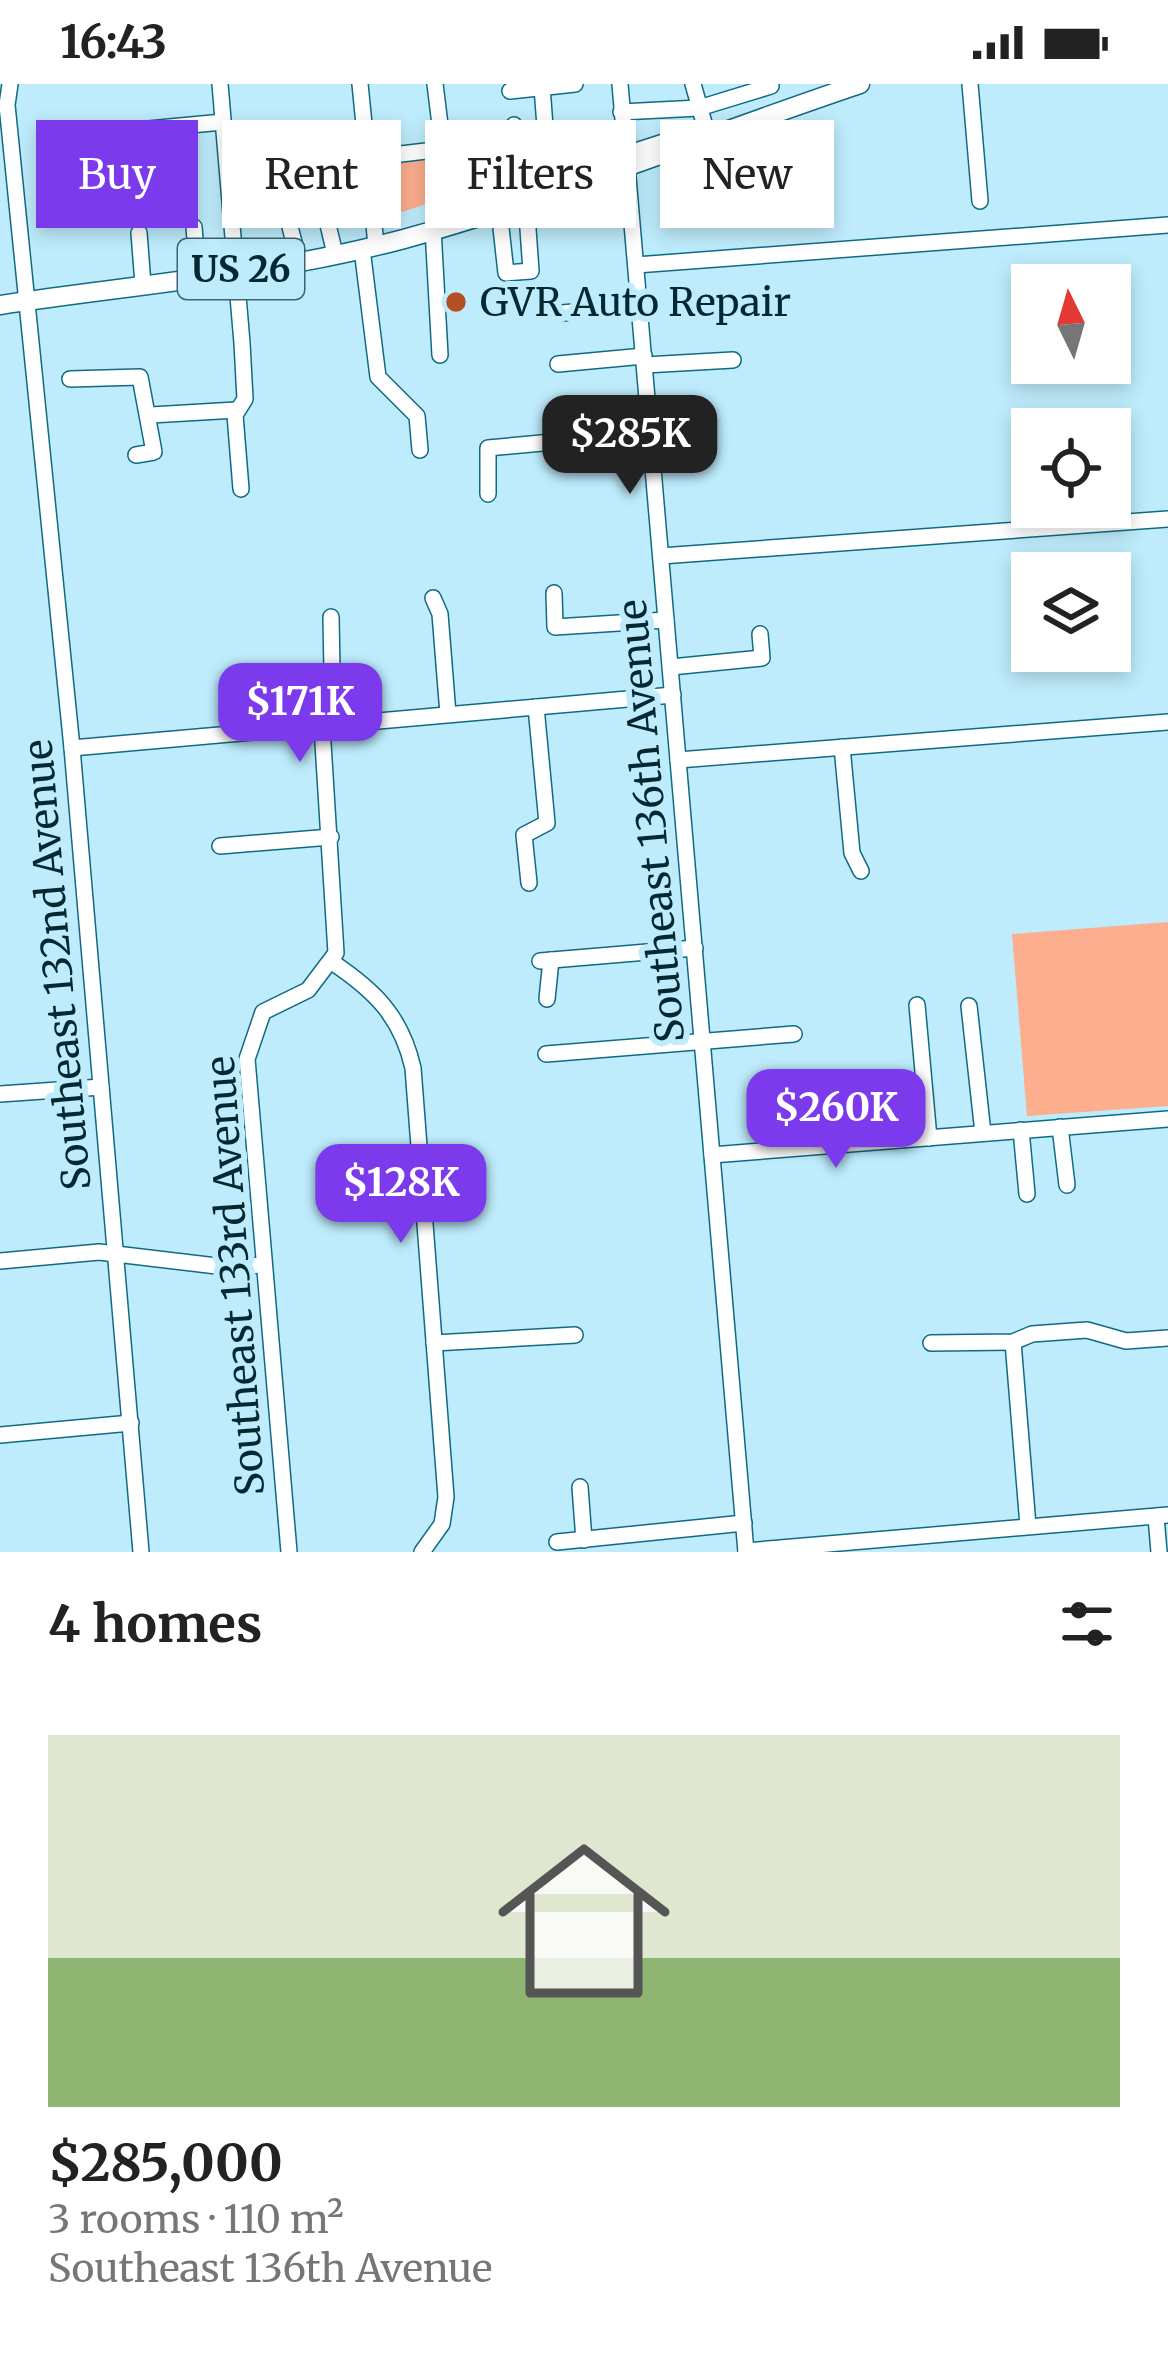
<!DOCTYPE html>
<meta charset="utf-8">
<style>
body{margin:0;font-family:Merriweather,serif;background:#f6f6f6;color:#222;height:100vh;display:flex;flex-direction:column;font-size:45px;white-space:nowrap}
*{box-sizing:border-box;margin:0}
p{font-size:39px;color:#767676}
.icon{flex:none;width:66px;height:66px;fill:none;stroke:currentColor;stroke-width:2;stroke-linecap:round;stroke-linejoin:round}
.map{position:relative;height:1468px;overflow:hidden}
.drawer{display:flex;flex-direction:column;background:#fff;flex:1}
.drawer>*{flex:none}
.banner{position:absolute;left:36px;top:36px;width:1098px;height:108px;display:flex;gap:24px}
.needle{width:78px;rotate:355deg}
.controls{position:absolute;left:1011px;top:180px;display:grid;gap:24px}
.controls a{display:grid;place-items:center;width:120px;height:120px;border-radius:0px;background:#fff;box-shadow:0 6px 18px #0003;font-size:60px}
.price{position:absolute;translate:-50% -102px;padding:0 27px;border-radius:24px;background:#7c3aed;color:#fff;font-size:39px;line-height:78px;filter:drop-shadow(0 3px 6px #0008)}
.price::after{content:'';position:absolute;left:50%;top:72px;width:36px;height:27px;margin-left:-18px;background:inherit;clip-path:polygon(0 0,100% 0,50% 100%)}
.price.on{background:#222;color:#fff}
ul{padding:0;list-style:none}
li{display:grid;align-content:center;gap:24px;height:636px;padding:0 48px}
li+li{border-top:3px solid #e0e0e0}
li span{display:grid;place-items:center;height:372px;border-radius:0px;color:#555}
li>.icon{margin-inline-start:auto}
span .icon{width:216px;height:216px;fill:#fffc;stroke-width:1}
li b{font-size:51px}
h2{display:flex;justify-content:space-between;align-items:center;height:144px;padding:0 48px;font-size:51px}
.pill{padding:0 42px;border-radius:0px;background:#fff;box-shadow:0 6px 18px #0003;font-size:42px;line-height:108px}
.pill.on{background:#7c3aed;color:#fff}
.status{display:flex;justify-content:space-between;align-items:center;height:84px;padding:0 60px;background:#fff;direction:ltr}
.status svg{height:33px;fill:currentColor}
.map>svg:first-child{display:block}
</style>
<div class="status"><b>16:43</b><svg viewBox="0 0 49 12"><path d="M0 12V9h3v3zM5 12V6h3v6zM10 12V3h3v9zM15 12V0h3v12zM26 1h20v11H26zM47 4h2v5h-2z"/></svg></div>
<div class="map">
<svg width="1168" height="1468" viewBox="0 0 1168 1468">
<rect width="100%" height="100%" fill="#beecfc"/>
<g fill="#fcae8f">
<polygon points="490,65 493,98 387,133 381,75"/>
<polygon points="1168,838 1168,1022 1027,1032 1012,850"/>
</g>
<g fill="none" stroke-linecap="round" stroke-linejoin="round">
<defs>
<g id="minor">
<polyline points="10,0 7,21 72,664 141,1468"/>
<polyline points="220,0 242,259 245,315 235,331 241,405"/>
<polyline points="360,0 376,161"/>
<polyline points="620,0 746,1468"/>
<polyline points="693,0 706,46"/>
<polyline points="970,0 980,117"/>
<polyline points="542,3 549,95"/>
<polyline points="510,7 575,0"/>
<polyline points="621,28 699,24 771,2"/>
<polyline points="514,41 516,62 591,52"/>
<polyline points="105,49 223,38"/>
<polyline points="367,74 443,65 435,0"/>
<polyline points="690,102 722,93 714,55"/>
<polyline points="319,103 335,170"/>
<polyline points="254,111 281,109 299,177"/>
<polyline points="499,126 506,189 531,187 526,117"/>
<polyline points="194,143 198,192"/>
<polyline points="433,145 440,271"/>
<polyline points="139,149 143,200"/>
<polyline points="362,165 378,293 417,332 420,366"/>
<polyline points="636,181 1168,141"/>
<polyline points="562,229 639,222"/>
<polyline points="558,280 644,272"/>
<polyline points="645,281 733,276"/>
<polyline points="70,295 140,293 154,368 136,371"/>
<polyline points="151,331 236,326"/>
<polyline points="488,410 488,364 650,349"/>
<polyline points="661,472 1168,435"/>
<polyline points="554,509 555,543 666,536"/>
<polyline points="433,514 440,530 448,630"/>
<polyline points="331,533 333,642"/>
<polyline points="671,583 762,574 760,550"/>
<polyline points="842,663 852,769 861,787"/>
<polyline points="72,664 673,611"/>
<polyline points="678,676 1168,638"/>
<polyline points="220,762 331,753"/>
<polyline points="529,799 524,751 547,739 536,623"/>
<polyline points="540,877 695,864"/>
<path d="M332,878C375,907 401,932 413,984L446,1413L442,1440L422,1468"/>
<polyline points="547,915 551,876"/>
<polyline points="917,921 929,1054"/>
<polyline points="969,922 983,1049"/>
<polyline points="546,970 794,950"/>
<polyline points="0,1010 101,1003"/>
<polyline points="1060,1043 1067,1101"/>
<polyline points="1021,1046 1027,1110"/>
<polyline points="712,1071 1168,1035"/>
<polyline points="0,1177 99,1168 225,1183 264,1181"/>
<polyline points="1013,1258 1028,1442"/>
<polyline points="434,1259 575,1251"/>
<polyline points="931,1259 1013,1258 1032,1250 1087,1246 1126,1257 1168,1254"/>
<polyline points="0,1351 131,1339"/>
<polyline points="580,1403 584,1456"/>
<polyline points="1156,1433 1159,1468"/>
<polyline points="557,1458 744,1439"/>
<polyline points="746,1467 1168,1431"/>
<polyline points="289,1468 247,975 263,928 308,906 336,869 322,643"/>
</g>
<g id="major">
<polyline points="436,143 455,127 696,49"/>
<path d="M0,221C134,201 273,190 404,155C559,112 708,51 860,0"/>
</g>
</defs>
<use href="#minor" stroke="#0f6b84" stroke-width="18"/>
<use href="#major" stroke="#0f6b84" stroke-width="21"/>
<use href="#minor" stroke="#fff" stroke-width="15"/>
<use href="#major" stroke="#fff" stroke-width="18"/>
</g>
<circle fill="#b44f21" stroke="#beecfc" stroke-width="4.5" cx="456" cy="218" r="12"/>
<g text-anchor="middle" stroke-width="12" stroke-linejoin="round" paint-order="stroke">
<rect fill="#beecfc" stroke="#3c636f" stroke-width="3" x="178" y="155" width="126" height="60" rx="9"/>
<g font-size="36" font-weight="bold" fill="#042832">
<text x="241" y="198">US 26</text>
</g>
<g font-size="39" fill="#042832" stroke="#beecfc" text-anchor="start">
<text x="480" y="232">GVR Auto Repair</text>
</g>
<g font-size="39" fill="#042832" stroke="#beecfc">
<text transform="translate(651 737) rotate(-95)" y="14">Southeast 136th Avenue</text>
<text transform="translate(57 881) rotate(-95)" y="14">Southeast 132nd Avenue</text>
<text transform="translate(235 1192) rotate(-94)" y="14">Southeast 133rd Avenue</text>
</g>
</g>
</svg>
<div class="controls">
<a><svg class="needle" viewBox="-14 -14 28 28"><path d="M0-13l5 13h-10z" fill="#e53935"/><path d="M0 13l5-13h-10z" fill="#767676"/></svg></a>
<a><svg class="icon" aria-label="locate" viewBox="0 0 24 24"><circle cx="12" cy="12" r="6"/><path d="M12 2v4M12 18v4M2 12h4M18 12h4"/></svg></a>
<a><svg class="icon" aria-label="layers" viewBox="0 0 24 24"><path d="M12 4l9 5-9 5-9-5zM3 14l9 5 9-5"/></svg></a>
</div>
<b class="price on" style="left:630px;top:413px">$285K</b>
<b class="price" style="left:300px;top:681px">$171K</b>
<b class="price" style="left:836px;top:1087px">$260K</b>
<b class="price" style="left:401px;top:1162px">$128K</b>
<div class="banner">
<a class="pill on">Buy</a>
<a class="pill">Rent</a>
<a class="pill">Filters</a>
<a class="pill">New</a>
</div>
</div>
<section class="drawer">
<h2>4 homes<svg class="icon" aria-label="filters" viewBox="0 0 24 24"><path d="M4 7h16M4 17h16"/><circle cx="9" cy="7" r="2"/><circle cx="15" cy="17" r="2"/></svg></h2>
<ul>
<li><span style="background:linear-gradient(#dfe7d0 60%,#8fb573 0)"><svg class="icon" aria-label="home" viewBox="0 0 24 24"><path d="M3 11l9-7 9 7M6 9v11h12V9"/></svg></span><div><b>$285,000</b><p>3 rooms · 110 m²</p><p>Southeast 136th Avenue</p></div></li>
</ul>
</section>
